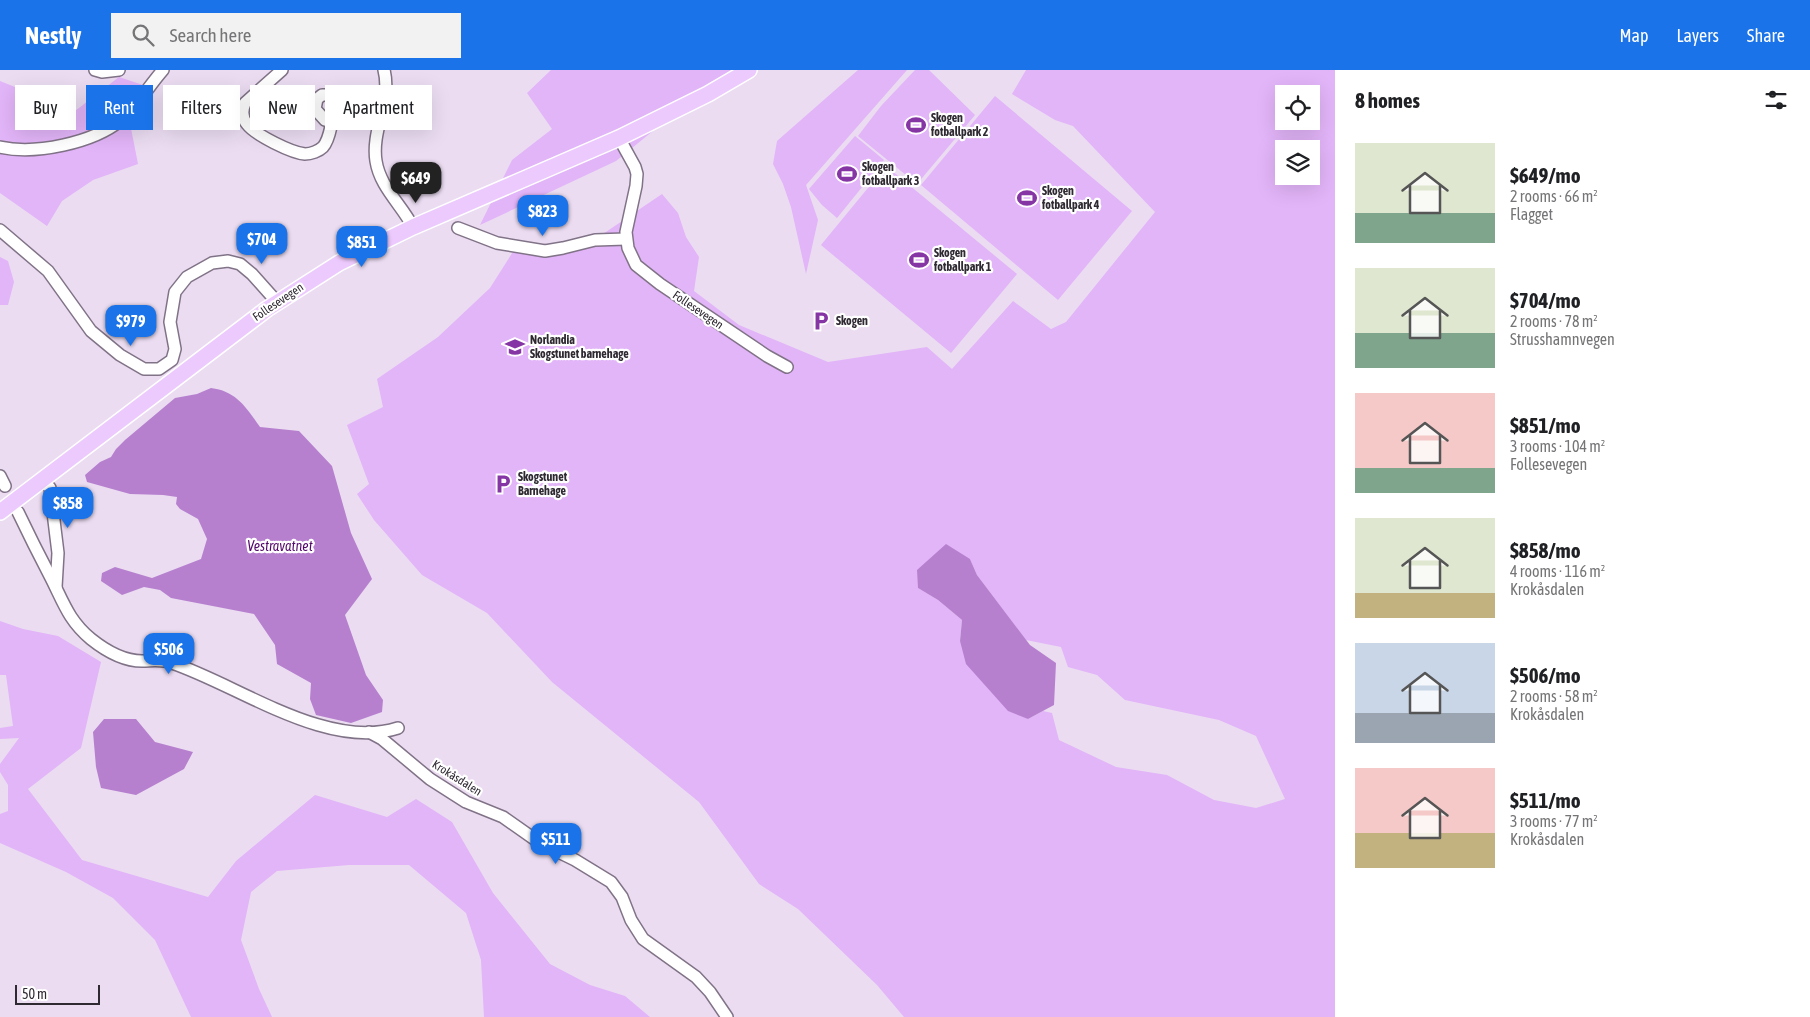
<!DOCTYPE html>
<meta charset="utf-8">
<style>
body{margin:0;font-family:"Asap Condensed",sans-serif;background:#f2f2f2;color:#202124;height:100vh;display:flex;flex-direction:column;font-size:19px;white-space:nowrap}
*{box-sizing:border-box;margin:0}
p{font-size:16px;color:#757577}
.icon{flex:none;width:28px;height:28px;fill:none;stroke:currentColor;stroke-width:2;stroke-linecap:round;stroke-linejoin:round}
.map{position:relative;flex:1;overflow:hidden}
.panel{display:flex;flex-direction:column;background:#fff;width:475px}
.panel>*{flex:none}
.hud{position:absolute;left:15px;top:15px;width:475px;height:45px;display:flex;gap:10px}
.fabs{position:absolute;left:1275px;top:15px;display:grid;gap:10px}
.fabs a{display:grid;place-items:center;width:45px;height:45px;border-radius:0px;background:#fff;box-shadow:0 5px 20px #0002;font-size:25px}
.scale{position:absolute;left:15px;bottom:12px;width:85px;box-sizing:border-box;padding-left:5px;border:2px solid #2f2932;border-top:0;font-size:14px;line-height:18px;white-space:nowrap;color:#2f2932;-webkit-text-stroke:4px #fff;paint-order:stroke}
.price{position:absolute;translate:-50% -42px;padding:0 11px;border-radius:10px;background:#1a73e8;color:#fff;font-size:16px;line-height:32px;filter:drop-shadow(0 1px 2px #0008)}
.price::after{content:'';position:absolute;left:50%;top:30px;width:15px;height:11px;margin-left:-8px;background:inherit;clip-path:polygon(0 0,100% 0,50% 100%)}
.price.selected{background:#222;color:#fff}
ul{padding:0;list-style:none}
li{display:flex;align-items:center;gap:15px;height:125px;padding:0 20px}
li span{display:grid;place-items:center;flex:none;width:140px;height:100px;border-radius:0px;color:#555}
li>.icon{margin-inline-start:auto}
span .icon{width:60px;height:60px;fill:#fffc;stroke-width:1}
li b{font-size:21px}
h2{display:flex;justify-content:space-between;align-items:center;height:60px;padding:0 20px;font-size:21px}
.pill{padding:0 18px;border-radius:0px;background:#fff;box-shadow:0 5px 20px #0002;font-size:18px;line-height:45px}
.pill.selected{background:#1a73e8;color:#fff}
header{display:flex;align-items:center;gap:30px;box-sizing:border-box;height:70px;padding:0 25px;background:#1a73e8;color:#fff}
header strong{font-size:24px}
nav{display:flex;gap:28px;margin-inline-start:auto;font-size:18px}
.search{width:350px;height:45px;background:#f2f2f2;display:flex;align-items:center;gap:12px;box-sizing:border-box;padding:0 18px;border-radius:0px;color:#757577;font-size:19px}
main{display:flex;flex:1;min-height:0}
.map>svg:first-child{display:block}
</style>
<header>
<strong>Nestly</strong>
<div class="search"><svg class="icon" aria-label="search" viewBox="0 0 24 24"><circle cx="10" cy="10" r="6"/><path d="M15 15l6 6"/></svg>Search here</div>
<nav><a>Map</a><a>Layers</a><a>Share</a></nav>
</header>
<main>
<div class="map">
<svg width="1335" height="947" viewBox="0 0 1335 947">
<rect width="100%" height="100%" fill="#ebdcf2"/>
<g fill="#e2b4f8" fill-rule="evenodd">
<polygon points="551,0 751,0 755,5 707,17 616,91 480,155 512,90 552,59 527,23"/>
<polygon points="858,0 907,0 806,115 818,150 806,204 791,137 783,114 773,94 777,71"/>
<polygon points="915,0 929,0 975,45 917,114 858,66 881,36"/>
<path d="M1026,0H1335V947H904L877,915L798,839L759,814L699,732L552,612L487,543L422,505L374,450L357,424L369,414L347,355L383,337L377,309L438,267L490,218L516,177L548,178L600,166L662,124L678,143L686,167L699,187L694,221L739,255L828,292L927,277L952,299L1013,231L1051,259L1066,252L1155,142L1073,56L1055,50L1012,24ZM1284,24H1311V51H1284ZM1284,79H1311V106H1284ZM970,489L977,505L1026,570L1061,577L1068,597L1097,605L1125,630L1219,650L1256,666L1285,729L1256,738L1214,730L1167,705L1116,697L1059,670L1052,643L1043,641L1028,649L960,571L962,550L938,530L918,518Z"/>
<polygon points="119,7 149,17 127,38 138,94 93,110 62,131 47,156 0,123 0,11 75,41"/>
<polygon points="995,26 1132,141 1058,230 921,115"/>
<polygon points="855,66 884,90 837,148 822,135 809,119"/>
<polygon points="886,96 1017,204 951,283 821,175"/>
<polygon points="0,187 8,191 14,212 8,235 0,235"/>
<polygon points="0,551 23,559 58,566 101,592 81,678 28,719 82,790 208,827 236,791 315,725 387,747 416,729 452,752 493,823 550,894 590,915 625,926 650,947 484,947 481,890 466,843 409,795 349,795 277,801 251,822 241,870 259,919 272,947 191,947 155,870 113,828 66,802 0,773 0,744 8,741 8,715 0,702 0,694 19,668 0,669 0,658 13,656 6,605 0,605"/>
</g>
<g fill="#b680ce">
<path d="M211,318C236,321 246,337 260,357L299,361L332,396L351,463L372,509L345,545L366,605L383,630L382,642L351,653L316,645L310,629L311,613L277,594L275,575L254,544L171,528L160,520L144,517L122,525L101,511L102,503L115,497L152,508L201,489L207,469L198,449L180,439L176,434L177,427L163,425L130,424L87,412L85,405L100,392L111,387L116,379L125,370L175,328L197,324Z"/>
<polygon points="946,474 970,489 977,505 1030,575 1056,593 1054,635 1028,649 1008,641 966,594 960,571 962,550 938,530 918,518 917,500"/>
<polygon points="104,649 136,649 155,672 193,682 184,699 136,725 101,718 96,697 93,662"/>
</g>
<g fill="none" stroke-linecap="round" stroke-linejoin="round">
<defs>
<g id="minor">
<polyline points="95,0 102,2 119,0"/>
<path d="M282,0L245,33C242,40 242,48 247,54C255,65 292,83 305,84C311,84 319,81 323,77C329,70 330,60 332,52"/>
<path d="M384,0C392,31 371,60 376,91C380,117 401,134 413,157"/>
<polygon points="322,25 330,25 336,31 337,43 332,52 325,50 315,39 317,29"/>
<polyline points="619,68 635,97 637,104 636,116 626,162 628,178 636,195 660,214 767,286 787,297"/>
<path d="M0,77C35,85 93,73 121,50C137,36 149,16 163,0"/>
<polyline points="458,158 497,173 545,181 563,178 595,170 626,169"/>
<polyline points="0,160 48,201 91,261 120,285 144,299 159,299 172,290 175,279 170,252 175,222 187,207 212,193 228,191 240,194 252,204 277,232"/>
<polyline points="0,406 5,416"/>
<polyline points="42,409 50,418 58,483 56,517"/>
<path d="M18,442C28,463 39,485 50,506C63,531 68,550 91,569C106,581 123,591 142,591C152,591 162,589 172,593C238,615 327,681 398,658"/>
<polyline points="369,662 382,669 430,709 466,732 503,747 540,773 575,790 611,812 622,827 631,850 643,869 696,907 710,922 727,947"/>
</g>
<polyline id="major" points="0,442 267,239 339,193 413,157 619,68 708,24 749,0"/>
</defs>
<use href="#minor" stroke="#817387" stroke-width="14"/>
<use href="#major" stroke="#fff" stroke-width="18"/>
<use href="#minor" stroke="#fff" stroke-width="11"/>
<use href="#major" stroke="#edcafd" stroke-width="15"/>
</g>
<defs>
<symbol id="stadium-bare" viewBox="-9 -9 18 18"><path d="M0-5a6.5 5 0 1 0 0 10a6.5 5 0 1 0 0-10ZM-3.5-1.8h7v3.6h-7Z" fill="#8635a5" stroke="#fff" stroke-width="2.5" paint-order="stroke"/></symbol>
<symbol id="parking-bare" viewBox="-9 -9 18 18"><path d="M-3.5-5.5H1a3.5 3.5 0 0 1 0 7H-1V5.5H-3.5ZM-1-3.4V-.6H.8a1.4 1.4 0 0 0 0-2.8Z" fill="#8635a5" stroke="#fff" stroke-width="2.5" paint-order="stroke"/></symbol>
<symbol id="school-bare" viewBox="-9 -9 18 18"><path d="M0-5L7-2L0 1L-7-2ZM-4 1L0 2.5L4 1V4Q0 6-4 4Z" fill="#8635a5" stroke="#fff" stroke-width="2.5" paint-order="stroke"/></symbol>
</defs>
<g fill-rule="evenodd">
<use href="#stadium-bare" x="902" y="41" width="28" height="28"/>
<use href="#stadium-bare" x="833" y="90" width="28" height="28"/>
<use href="#stadium-bare" x="1013" y="114" width="28" height="28"/>
<use href="#stadium-bare" x="905" y="176" width="28" height="28"/>
<use href="#parking-bare" x="807" y="237" width="28" height="28"/>
<use href="#school-bare" x="501" y="263" width="28" height="28"/>
<use href="#parking-bare" x="489" y="400" width="28" height="28"/>
</g>
<g text-anchor="middle" stroke-width="4.5" stroke-linejoin="round" paint-order="stroke">
<g font-size="12" font-weight="bold" fill="#2f2932" stroke="#fff" text-anchor="start">
<text x="931" y="52">Skogen<tspan x="931" dy="14">fotballpark 2</tspan></text>
<text x="862" y="101">Skogen<tspan x="862" dy="14">fotballpark 3</tspan></text>
<text x="1042" y="125">Skogen<tspan x="1042" dy="14">fotballpark 4</tspan></text>
<text x="934" y="187">Skogen<tspan x="934" dy="14">fotballpark 1</tspan></text>
<text x="836" y="255">Skogen</text>
<text x="530" y="274">Norlandia<tspan x="530" dy="14">Skogstunet barnehage</tspan></text>
<text x="518" y="411">Skogstunet<tspan x="518" dy="14">Barnehage</tspan></text>
</g>
<g font-size="12" fill="#2f2932" stroke="#fff">
<text transform="translate(278 232) rotate(-34)" y="4">Follesevegen</text>
<text transform="translate(698 240) rotate(34)" y="4">Follesevegen</text>
<text transform="translate(457 708) rotate(32)" y="4">Krokåsdalen</text>
</g>
<g font-size="14" font-style="italic" fill="#53076b" stroke="#fff">
<text x="280" y="481">Vestravatnet</text>
</g>
</g>
</svg>
<div class="fabs">
<a><svg class="icon" aria-label="locate" viewBox="0 0 24 24"><circle cx="12" cy="12" r="6"/><path d="M12 2v4M12 18v4M2 12h4M18 12h4"/></svg></a>
<a><svg class="icon" aria-label="layers" viewBox="0 0 24 24"><path d="M12 4l9 5-9 5-9-5zM3 14l9 5 9-5"/></svg></a>
</div>
<div class="scale">50 m</div>
<b class="price selected" style="left:416px;top:134px">$649</b>
<b class="price" style="left:543px;top:167px">$823</b>
<b class="price" style="left:262px;top:195px">$704</b>
<b class="price" style="left:362px;top:198px">$851</b>
<b class="price" style="left:131px;top:277px">$979</b>
<b class="price" style="left:68px;top:459px">$858</b>
<b class="price" style="left:169px;top:605px">$506</b>
<b class="price" style="left:556px;top:795px">$511</b>
<div class="hud">
<a class="pill">Buy</a>
<a class="pill selected">Rent</a>
<a class="pill">Filters</a>
<a class="pill">New</a>
<a class="pill">Apartment</a>
</div>
</div>
<section class="panel">
<h2>8 homes<svg class="icon" aria-label="filters" viewBox="0 0 24 24"><path d="M4 7h16M4 17h16"/><circle cx="9" cy="7" r="2"/><circle cx="15" cy="17" r="2"/></svg></h2>
<ul>
<li><span style="background:linear-gradient(#dfe7d0 70%,#7fa58c 0)"><svg class="icon" aria-label="home" viewBox="0 0 24 24"><path d="M3 11l9-7 9 7M6 9v11h12V9"/></svg></span><div><b>$649/mo</b><p>2 rooms · 66 m²</p><p>Flagget</p></div></li>
<li><span style="background:linear-gradient(#dfe7d0 65%,#7fa58c 0)"><svg class="icon" aria-label="home" viewBox="0 0 24 24"><path d="M3 11l9-7 9 7M6 9v11h12V9"/></svg></span><div><b>$704/mo</b><p>2 rooms · 78 m²</p><p>Strusshamnvegen</p></div></li>
<li><span style="background:linear-gradient(#f6c9c9 75%,#7fa58c 0)"><svg class="icon" aria-label="home" viewBox="0 0 24 24"><path d="M3 11l9-7 9 7M6 9v11h12V9"/></svg></span><div><b>$851/mo</b><p>3 rooms · 104 m²</p><p>Follesevegen</p></div></li>
<li><span style="background:linear-gradient(#dfe7d0 75%,#c2b280 0)"><svg class="icon" aria-label="home" viewBox="0 0 24 24"><path d="M3 11l9-7 9 7M6 9v11h12V9"/></svg></span><div><b>$858/mo</b><p>4 rooms · 116 m²</p><p>Krokåsdalen</p></div></li>
<li><span style="background:linear-gradient(#c9d6e8 70%,#9aa5b1 0)"><svg class="icon" aria-label="home" viewBox="0 0 24 24"><path d="M3 11l9-7 9 7M6 9v11h12V9"/></svg></span><div><b>$506/mo</b><p>2 rooms · 58 m²</p><p>Krokåsdalen</p></div></li>
<li><span style="background:linear-gradient(#f6c9c9 65%,#c2b280 0)"><svg class="icon" aria-label="home" viewBox="0 0 24 24"><path d="M3 11l9-7 9 7M6 9v11h12V9"/></svg></span><div><b>$511/mo</b><p>3 rooms · 77 m²</p><p>Krokåsdalen</p></div></li>
</ul>
</section>
</main>
